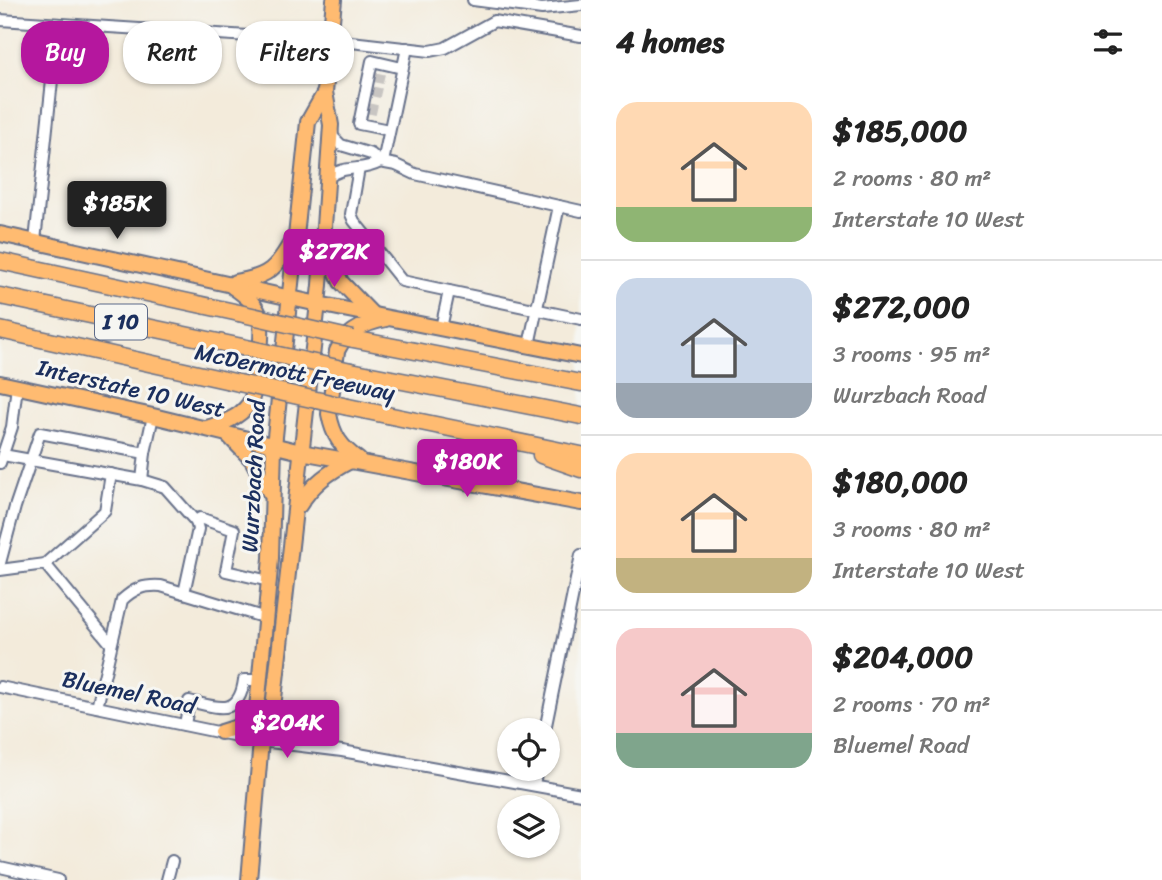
<!DOCTYPE html>
<meta charset="utf-8">
<style>
body{margin:0;font-family:Sriracha,sans-serif;background:#f2f2f2;color:#222;height:100vh;display:flex;flex-direction:column;font-size:26px;white-space:nowrap}
*{box-sizing:border-box;margin:0}
p{font-size:23px;color:#767676}
.icon{flex:none;width:38px;height:38px;fill:none;stroke:currentColor;stroke-width:2;stroke-linecap:round;stroke-linejoin:round}
.map{position:relative;flex:1;overflow:hidden}
.drawer{display:flex;flex-direction:column;background:#fff;width:581px}
.drawer>*{flex:none}
.top-card{position:absolute;left:21px;top:21px;width:455px;height:63px;display:flex;gap:14px}
.tools{position:absolute;left:497px;top:718px;display:grid;gap:14px}
.tools a{display:grid;place-items:center;width:63px;height:63px;border-radius:50%;background:#fff;box-shadow:0 2px 5px #0004;font-size:35px}
.price{position:absolute;translate:-50% -60px;padding:0 16px;border-radius:7px;background:#b5179e;color:#fff;font-size:23px;line-height:46px;filter:drop-shadow(0 2px 4px #0008)}
.price::after{content:'';position:absolute;left:50%;top:42px;width:21px;height:16px;margin-left:-10px;background:inherit;clip-path:polygon(0 0,100% 0,50% 100%)}
.price.on{background:#222;color:#fff}
ul{padding:0;list-style:none}
li{display:flex;align-items:center;gap:21px;height:175px;padding:0 35px}
li+li{border-top:2px solid #e0e0e0}
li span{display:grid;place-items:center;flex:none;width:196px;height:140px;border-radius:21px;color:#555}
li>.icon{margin-inline-start:auto}
span .icon{width:84px;height:84px;fill:#fffc;stroke-width:1}
li b{font-size:30px}
h2{display:flex;justify-content:space-between;align-items:center;height:84px;padding:0 35px;font-size:30px}
.chip{padding:0 24px;border-radius:28px;background:#fff;box-shadow:0 2px 5px #0004;font-size:24px;line-height:63px}
.chip.on{background:#b5179e;color:#fff}
main{display:flex;flex:1;min-height:0}
.map>svg:first-child{display:block}
</style>
<main>
<div class="map">
<svg width="581" height="880" viewBox="0 0 581 880">
<rect width="100%" height="100%" fill="#f6f6f2"/>
<filter id="ink" filterUnits="userSpaceOnUse"><feTurbulence type="fractalNoise" baseFrequency=".0143" numOctaves="2"/><feDisplacementMap in="SourceGraphic" scale="14" xChannelSelector="R" yChannelSelector="G"/><feConvolveMatrix kernelMatrix="1 2 1 2 8 2 1 2 1" color-interpolation-filters="sRGB"/></filter>
<filter id="wash" filterUnits="userSpaceOnUse"><feTurbulence type="fractalNoise" baseFrequency=".00686" numOctaves="4" result="noise"/><feDisplacementMap in="SourceGraphic" scale="28" xChannelSelector="R" yChannelSelector="G"/><feGaussianBlur stdDeviation="1.57" result="paint"/><feColorMatrix in="noise" values="0 0 0 0 0 0 0 0 0 0 0 0 0 0 0 0 0 1.4 0 .05"/><feComposite in="paint" operator="in"/></filter>
<g filter="url(#wash)">
<rect width="100%" height="100%" fill="#f3ebdb"/>
</g>
<g filter="url(#ink)">
<g fill="none" stroke-linecap="round" stroke-linejoin="round">
<g stroke="#c8c5c2" stroke-width="10" stroke-dasharray="10 5" stroke-linecap="butt">
<polyline points="374,77 387,80"/>
<polyline points="371,91 384,94"/>
<polyline points="367,108 381,111"/>
</g>
<defs>
<g id="minor">
<polyline points="473,0 542,9 581,5"/>
<polyline points="0,20 279,38 287,44 305,46 316,38"/>
<polyline points="279,38 289,30 306,31 316,38 430,51 445,48 494,21 581,36"/>
<polyline points="332,130 333,137 341,145 371,154 380,162 396,165 415,174 581,211"/>
<polyline points="389,130 359,124 372,61 402,68"/>
<polyline points="383,162 407,48"/>
<polyline points="359,168 351,214 354,221 402,281 581,319"/>
<path d="M326,179C345,163 360,173 380,162"/>
<polyline points="35,241 58,24"/>
<polyline points="441,328 449,291"/>
<polyline points="529,345 559,206"/>
<polyline points="3,455 142,480 165,487 196,522 198,529 184,593"/>
<polyline points="0,463 12,427 17,386"/>
<polyline points="142,480 145,453 153,416"/>
<polyline points="196,522 200,518 234,530 226,571 269,581"/>
<polyline points="0,563 15,507 40,433 145,453"/>
<polyline points="45,564 105,511 111,474"/>
<polyline points="0,570 45,564 111,644"/>
<polyline points="0,687 261,741 342,751 581,794"/>
<path d="M97,707L122,600C135,588 144,585 161,586L266,618"/>
<path d="M185,725L189,701C217,707 239,718 244,680H260"/>
<polyline points="545,730 581,555"/>
<polyline points="534,785 537,768"/>
<polyline points="0,867 58,880"/>
<polyline points="167,880 172,861"/>
</g>
<g id="major">
<polyline points="0,234 318,304 581,356"/>
<polyline points="326,248 341,282 371,313"/>
<path d="M235,282C269,277 277,268 293,239"/>
<polyline points="0,383 153,416 301,452 581,503"/>
<path d="M207,428C223,423 239,418 249,404C257,391 265,328 259,314C254,302 243,294 233,287"/>
<polyline points="227,434 252,460 270,493"/>
<path d="M359,460C341,447 333,436 329,414L337,351C346,331 365,323 386,319"/>
<path d="M299,506C312,484 329,472 352,460"/>
<polyline points="221,732 237,727 258,705"/>
<polyline points="261,741 272,717 320,285 331,125 325,92 334,0"/>
<polyline points="249,880 261,741 256,719 271,558 274,446 308,122 325,92"/>
</g>
<g id="highway">
<polyline points="0,261 239,313"/>
<polyline points="0,296 242,347"/>
<polyline points="0,330 239,383"/>
<polyline points="353,339 581,383"/>
<polyline points="351,371 581,416"/>
<polyline points="348,407 581,455"/>
<polyline points="541,455 581,469"/>
</g>
</defs>
<use href="#minor" stroke="#67718a" stroke-width="14"/>
<use href="#major" stroke="#67718a" stroke-width="18"/>
<use href="#highway" stroke="#67718a" stroke-width="19"/>
<use href="#minor" stroke="#fff" stroke-width="10"/>
<use href="#major" stroke="#ffbb71" stroke-width="14"/>
<use href="#highway" stroke="#ffbb71" stroke-width="16"/>
<defs>
<g id="highway-bridge">
<polyline points="239,313 353,339"/>
<polyline points="242,347 351,371"/>
<polyline points="239,383 348,407"/>
</g>
</defs>
<use href="#highway-bridge" stroke="#67718a" stroke-width="19" stroke-linecap="butt"/>
<use href="#highway-bridge" stroke="#ffbb71" stroke-width="16"/>
</g>
</g>
<g text-anchor="middle" stroke-width="6" stroke-linejoin="round" paint-order="stroke">
<rect fill="#f6f6f2" stroke="#5d6b8a" stroke-width="2" x="95" y="304.5" width="52" height="35" rx="5"/>
<g font-size="21" font-weight="bold" fill="#1b2f5e">
<text x="121" y="329">I 10</text>
</g>
<g font-size="23" fill="#1b2f5e" stroke="#f6f6f2">
<text transform="translate(295 372) rotate(12)" y="8">McDermott Freeway</text>
<text transform="translate(131 388) rotate(13)" y="8">Interstate 10 West</text>
<text transform="translate(253 476) rotate(-87)" y="8">Wurzbach Road</text>
<text transform="translate(129 692) rotate(12)" y="8">Bluemel Road</text>
</g>
</g>
</svg>
<div class="tools">
<a><svg class="icon" aria-label="locate" viewBox="0 0 24 24"><circle cx="12" cy="12" r="6"/><path d="M12 2v4M12 18v4M2 12h4M18 12h4"/></svg></a>
<a><svg class="icon" aria-label="layers" viewBox="0 0 24 24"><path d="M12 4l9 5-9 5-9-5zM3 14l9 5 9-5"/></svg></a>
</div>
<b class="price on" style="left:117px;top:241px">$185K</b>
<b class="price" style="left:334px;top:289px">$272K</b>
<b class="price" style="left:467px;top:499px">$180K</b>
<b class="price" style="left:287px;top:760px">$204K</b>
<div class="top-card">
<a class="chip on">Buy</a>
<a class="chip">Rent</a>
<a class="chip">Filters</a>
</div>
</div>
<section class="drawer">
<h2>4 homes<svg class="icon" aria-label="filters" viewBox="0 0 24 24"><path d="M4 7h16M4 17h16"/><circle cx="9" cy="7" r="2"/><circle cx="15" cy="17" r="2"/></svg></h2>
<ul>
<li><span style="background:linear-gradient(#ffd9b3 75%,#8fb573 0)"><svg class="icon" aria-label="home" viewBox="0 0 24 24"><path d="M3 11l9-7 9 7M6 9v11h12V9"/></svg></span><div><b>$185,000</b><p>2 rooms · 80 m²</p><p>Interstate 10 West</p></div></li>
<li><span style="background:linear-gradient(#c9d6e8 75%,#9aa5b1 0)"><svg class="icon" aria-label="home" viewBox="0 0 24 24"><path d="M3 11l9-7 9 7M6 9v11h12V9"/></svg></span><div><b>$272,000</b><p>3 rooms · 95 m²</p><p>Wurzbach Road</p></div></li>
<li><span style="background:linear-gradient(#ffd9b3 75%,#c2b280 0)"><svg class="icon" aria-label="home" viewBox="0 0 24 24"><path d="M3 11l9-7 9 7M6 9v11h12V9"/></svg></span><div><b>$180,000</b><p>3 rooms · 80 m²</p><p>Interstate 10 West</p></div></li>
<li><span style="background:linear-gradient(#f6c9c9 75%,#7fa58c 0)"><svg class="icon" aria-label="home" viewBox="0 0 24 24"><path d="M3 11l9-7 9 7M6 9v11h12V9"/></svg></span><div><b>$204,000</b><p>2 rooms · 70 m²</p><p>Bluemel Road</p></div></li>
</ul>
</section>
</main>
